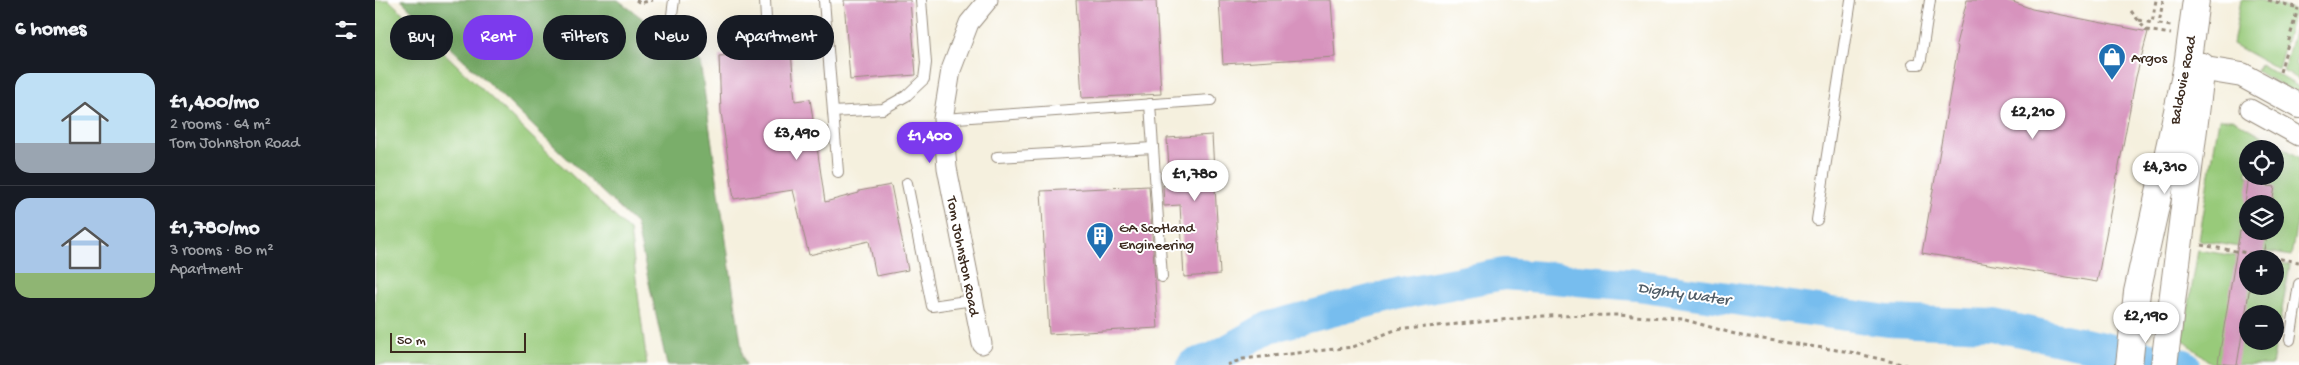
<!DOCTYPE html>
<meta charset="utf-8">
<style>
body{margin:0;font-family:"Gochi Hand",sans-serif;background:#20242c;color:#f1f3f6;height:100vh;display:flex;flex-direction:column;font-size:19px;white-space:nowrap}
*{box-sizing:border-box;margin:0}
p{font-size:16px;color:#9ea1a6}
.icon{flex:none;width:28px;height:28px;fill:none;stroke:currentColor;stroke-width:2;stroke-linecap:round;stroke-linejoin:round}
.map{position:relative;flex:1;overflow:hidden}
.drawer{display:flex;flex-direction:column;background:#171b24;width:375px}
.drawer>*{flex:none}
.top-card{position:absolute;left:15px;top:15px;width:475px;height:45px;display:flex;gap:10px}
.controls{position:absolute;left:1864px;top:140px;display:grid;gap:10px}
.controls a{display:grid;place-items:center;width:45px;height:45px;border-radius:50%;background:#171b24;box-shadow:0 5px 20px #0002;font-size:25px}
.scale{position:absolute;left:15px;bottom:12px;width:136px;box-sizing:border-box;padding-left:5px;border:2px solid #3b2a1e;border-top:0;font-size:14px;line-height:18px;white-space:nowrap;color:#3b2a1e;-webkit-text-stroke:4px #fff;paint-order:stroke}
.price{position:absolute;translate:-50% -42px;padding:0 11px;border-radius:18px;background:#fff;color:#222;font-size:16px;line-height:32px;filter:drop-shadow(0 1px 2px #0008)}
.price::after{content:'';position:absolute;left:50%;top:30px;width:15px;height:11px;margin-left:-8px;background:inherit;clip-path:polygon(0 0,100% 0,50% 100%)}
.price.current{background:#7c3aed;color:#fff}
ul{padding:0;list-style:none}
li{display:flex;align-items:center;gap:15px;height:125px;padding:0 15px}
li+li{border-top:1px solid #363941}
li span{display:grid;place-items:center;flex:none;width:140px;height:100px;border-radius:15px;color:#555}
li>.icon{margin-inline-start:auto}
span .icon{width:60px;height:60px;fill:#fffc;stroke-width:1}
li b{font-size:21px}
h2{display:flex;justify-content:space-between;align-items:center;height:60px;padding:0 15px;font-size:21px}
.pill{padding:0 18px;border-radius:22px;background:#171b24;box-shadow:0 5px 20px #0002;font-size:18px;line-height:45px}
.pill.current{background:#7c3aed;color:#fff}
main{display:flex;flex:1;min-height:0}
.map>svg:first-child{display:block}
</style>
<main>
<section class="drawer">
<h2>6 homes<svg class="icon" aria-label="filters" viewBox="0 0 24 24"><path d="M4 7h16M4 17h16"/><circle cx="9" cy="7" r="2"/><circle cx="15" cy="17" r="2"/></svg></h2>
<ul>
<li><span style="background:linear-gradient(#bfe0f5 70%,#9aa5b1 0)"><svg class="icon" aria-label="home" viewBox="0 0 24 24"><path d="M3 11l9-7 9 7M6 9v11h12V9"/></svg></span><div><b>£1,400/mo</b><p>2 rooms · 64 m²</p><p>Tom Johnston Road</p></div></li>
<li><span style="background:linear-gradient(#a9c7e8 75%,#8fb573 0)"><svg class="icon" aria-label="home" viewBox="0 0 24 24"><path d="M3 11l9-7 9 7M6 9v11h12V9"/></svg></span><div><b>£1,780/mo</b><p>3 rooms · 80 m²</p><p>Apartment</p></div></li>
</ul>
</section>
<div class="map">
<svg width="1924" height="365" viewBox="0 0 1924 365">
<rect width="100%" height="100%" fill="#fff"/>
<filter id="ink" filterUnits="userSpaceOnUse"><feTurbulence type="fractalNoise" baseFrequency=".02" numOctaves="2"/><feDisplacementMap in="SourceGraphic" scale="10" xChannelSelector="R" yChannelSelector="G"/><feConvolveMatrix kernelMatrix="1 2 1 2 8 2 1 2 1" color-interpolation-filters="sRGB"/></filter>
<filter id="wash" filterUnits="userSpaceOnUse"><feTurbulence type="fractalNoise" baseFrequency=".0096" numOctaves="4" result="noise"/><feDisplacementMap in="SourceGraphic" scale="20" xChannelSelector="R" yChannelSelector="G"/><feGaussianBlur stdDeviation="1.12" result="paint"/><feColorMatrix in="noise" values="0 0 0 0 0 0 0 0 0 0 0 0 0 0 0 0 0 1.4 0 .05"/><feComposite in="paint" operator="in"/></filter>
<g filter="url(#wash)">
<rect width="100%" height="100%" fill="#f5f0de"/>
<g fill="#98ca7a" stroke="#6a7a4c" fill-rule="evenodd">
<polygon points="0,0 14,0 255,231 272,365 0,365"/>
<polygon points="1866,0 1885,0 1920,10 1903,69 1858,44"/>
<polygon points="1924,14 1924,52 1920,65 1924,66 1924,80 1908,71"/>
<polygon points="1885,64 1924,87 1924,95 1881,71"/>
<path d="M1844,119H1858L1924,157V211L1916,256L1824,240ZM1872,149H1900V176H1872ZM1872,204H1900V231H1872Z"/>
<path d="M1823,250L1879,259H1872V286H1900V262L1915,265L1897,365H1838L1808,340ZM1872,314H1900V341H1872Z"/>
</g>
<polygon fill="#7aae6a" stroke="#5a6c44" points="26,0 243,0 325,62 368,357 371,365 292,365 261,224"/>
<g fill="none" stroke-linecap="round" stroke-linejoin="round">
<polyline stroke="#77bdee" stroke-width="32" points="818,365 841,357 894,327 1026,293 1129,274 1262,285 1513,321 1617,325 1809,365"/>
</g>
<g id="blocks">
<g fill="#d793bd">
<polygon points="469,0 535,0 541,75 475,80"/>
<polygon points="701,0 781,0 786,94 707,98"/>
<polygon points="844,0 956,0 960,57 848,64"/>
<polygon points="1592,0 1633,0 1657,9 1773,32 1761,77 1722,282 1547,253 1583,47 1581,44"/>
<polygon points="416,51 420,101 435,99 450,202 484,193 484,191 516,185 533,270 501,276 494,241 434,255 418,190 359,199 346,112 344,56"/>
<polygon points="837,135 845,274 809,277 805,205 789,206 788,185 795,184 792,138"/>
<polygon points="1874,176 1893,176 1892,186 1900,187 1897,204 1870,204"/>
<polygon points="774,186 783,328 674,334 666,191"/>
<polygon points="1865,231 1884,231 1883,238 1891,240 1887,259 1872,259 1872,286 1875,286 1862,365 1858,365 1843,363"/>
</g>
</g>
</g>
<g filter="url(#ink)">
<use href="#blocks" fill-opacity="0" stroke="#988d7e" stroke-width="1"/>
<g fill="none" stroke-linecap="round" stroke-linejoin="round">
<defs>
<g id="service">
<polyline points="390,0 392,40"/>
<polyline points="449,0 458,112 508,109 531,96 549,79 551,63 546,0"/>
<polyline points="297,15 299,0"/>
<polyline points="1538,64 1544,64 1546,59 1555,0"/>
<polyline points="775,104 787,277"/>
<polyline points="458,112 463,172"/>
<polyline points="568,119 836,100"/>
<polyline points="622,157 778,148"/>
<polyline points="532,183 557,306 598,300"/>
<polyline points="1442,220 1476,0"/>
<polyline points="1915,340 1924,284"/>
</g>
<g id="minor">
<polyline points="1875,109 1924,136"/>
<polyline points="607,344 572,168 568,119 576,70 594,23 613,0"/>
</g>
<polyline id="tertiary" points="1812,66 1867,75 1924,106"/>
<g id="secondary">
<polyline points="1754,365 1762,292 1812,66 1821,0"/>
<polyline points="1789,365 1827,66"/>
</g>
</defs>
<use href="#service" stroke="#988d7e" stroke-width="12"/>
<use href="#minor" stroke="#988d7e" stroke-width="21"/>
<use href="#tertiary" stroke="#988d7e" stroke-width="26"/>
<use href="#secondary" stroke="#988d7e" stroke-width="28"/>
<g stroke="#988d7e" stroke-width="3" stroke-dasharray="4 4" stroke-linecap="butt">
<polyline points="261,0 265,3 278,0"/>
<polyline points="1788,0 1784,24 1796,26"/>
<polyline points="1893,0 1924,8"/>
<polyline points="1756,11 1771,30 1796,34"/>
<polyline points="1764,20 1777,23 1781,0"/>
<polyline points="1905,72 1923,8"/>
<polyline points="1826,245 1924,262"/>
<polyline points="852,365 868,359 978,347 1020,330 1168,316 1243,315 1307,319 1367,336 1475,352 1531,365"/>
</g>
<use href="#service" stroke="#fff" stroke-width="10"/>
<use href="#minor" stroke="#fff" stroke-width="19"/>
<use href="#tertiary" stroke="#fff" stroke-width="24"/>
<use href="#secondary" stroke="#fff" stroke-width="26"/>
</g>
</g>
<defs>
<symbol id="shop-pin" viewBox="-11 -11 22 30"><path d="M0 17L-7.5 6A9.5 9.5 0 1 1 7.5 6Z" fill="#1f6fb2" stroke="#fff"/><path d="M-5-2.5h2.3a2.7 3.5 0 0 1 5.4 0H5L5.5 6h-11ZM-1.5-2.5h3a1.5 2.3 0 0 0-3 0Z" fill="#fff"/></symbol>
<symbol id="building-pin" viewBox="-11 -11 22 30"><path d="M0 17L-7.5 6A9.5 9.5 0 1 1 7.5 6Z" fill="#1f6fb2" stroke="#fff"/><path d="M-4-6H4V6H1V3H-1V6H-4ZM-2.5-4.3h1.7v1.8h-1.7ZM.8-4.3h1.7v1.8H.8ZM-2.5-1h1.7V.8h-1.7ZM.8-1h1.7V.8H.8Z" fill="#fff"/></symbol>
</defs>
<g fill-rule="evenodd">
<use href="#shop-pin" x="1721" y="41" width="32" height="43"/>
<use href="#building-pin" x="709" y="220" width="32" height="43"/>
</g>
<g text-anchor="middle" stroke-width="4" stroke-linejoin="round" paint-order="stroke">
<g font-size="15" fill="#3b2a1e" stroke="#fff" text-anchor="start">
<text x="1756" y="62">Argos</text>
<text x="744" y="232">GA Scotland<tspan x="744" dy="17">Engineering</tspan></text>
</g>
<g font-size="15" fill="#3b2a1e" stroke="#fff">
<text transform="translate(1807 80) rotate(-79)" y="5">Baldovie Road</text>
<text transform="translate(589 256) rotate(79)" y="5">Tom Johnston Road</text>
</g>
<g font-size="16" font-style="italic" fill="#505d67" stroke="#fff">
<text transform="translate(1309 292) rotate(8)" y="6">Dighty Water</text>
</g>
</g>
</svg>
<div class="controls">
<a><svg class="icon" aria-label="locate" viewBox="0 0 24 24"><circle cx="12" cy="12" r="6"/><path d="M12 2v4M12 18v4M2 12h4M18 12h4"/></svg></a>
<a><svg class="icon" aria-label="layers" viewBox="0 0 24 24"><path d="M12 4l9 5-9 5-9-5zM3 14l9 5 9-5"/></svg></a>
<a>+</a>
<a>−</a>
</div>
<div class="scale">50 m</div>
<b class="price" style="left:1658px;top:140px">£2,210</b>
<b class="price" style="left:422px;top:161px">£3,490</b>
<b class="price current" style="left:555px;top:164px">£1,400</b>
<b class="price" style="left:1790px;top:195px">£4,310</b>
<b class="price" style="left:820px;top:202px">£1,780</b>
<b class="price" style="left:1771px;top:344px">£2,190</b>
<div class="top-card">
<a class="pill">Buy</a>
<a class="pill current">Rent</a>
<a class="pill">Filters</a>
<a class="pill">New</a>
<a class="pill">Apartment</a>
</div>
</div>
</main>
